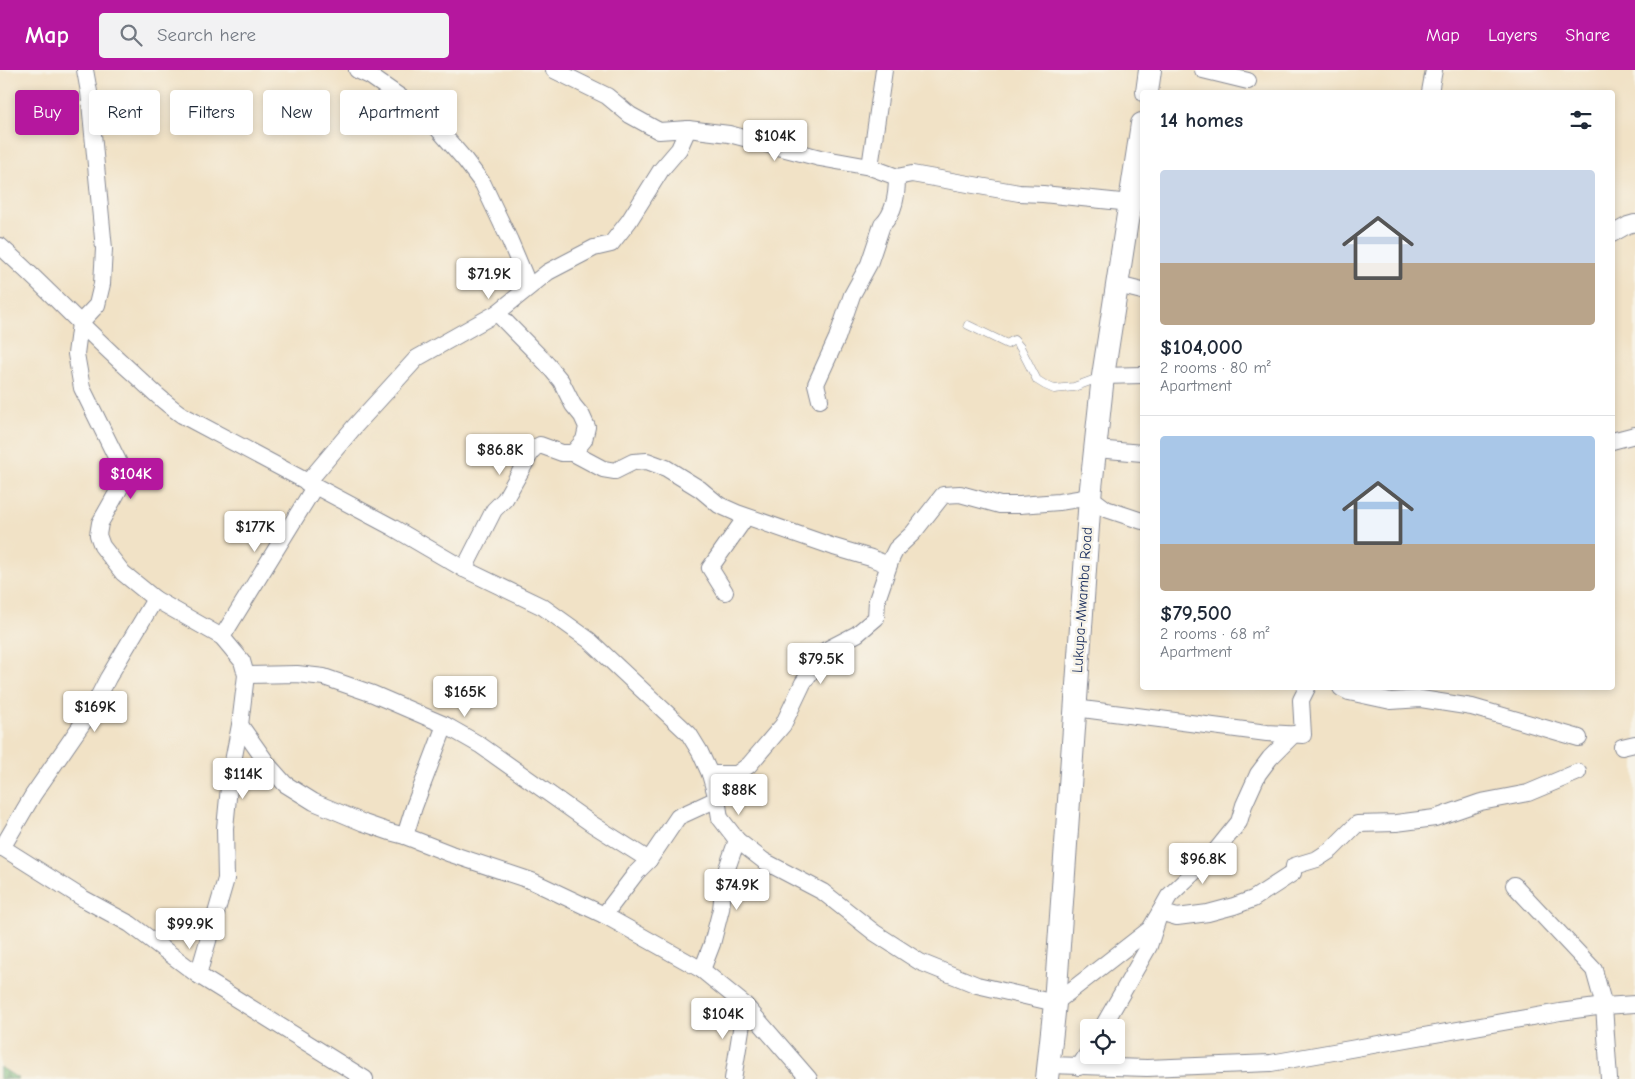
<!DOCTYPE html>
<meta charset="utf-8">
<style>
body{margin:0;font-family:"Comic Neue",sans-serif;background:#f2f2f3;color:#1f2937;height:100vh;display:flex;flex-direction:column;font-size:19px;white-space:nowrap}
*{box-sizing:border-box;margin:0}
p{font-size:16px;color:#747a83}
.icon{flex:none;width:28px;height:28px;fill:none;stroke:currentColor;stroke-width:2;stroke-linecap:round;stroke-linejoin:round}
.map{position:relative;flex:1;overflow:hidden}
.drawer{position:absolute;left:1140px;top:20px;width:475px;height:600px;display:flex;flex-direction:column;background:#fff;border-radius:5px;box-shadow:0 2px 8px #0003}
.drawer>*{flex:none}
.banner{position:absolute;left:15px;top:20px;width:475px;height:45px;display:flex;gap:10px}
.controls{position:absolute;left:1080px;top:949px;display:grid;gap:10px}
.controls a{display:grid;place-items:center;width:45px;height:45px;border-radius:5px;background:#fff;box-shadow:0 2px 8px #0003;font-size:25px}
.price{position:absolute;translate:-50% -42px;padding:0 11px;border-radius:5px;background:#fff;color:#222;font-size:16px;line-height:32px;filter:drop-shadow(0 1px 2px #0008)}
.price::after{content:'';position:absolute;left:50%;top:30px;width:15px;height:11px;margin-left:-8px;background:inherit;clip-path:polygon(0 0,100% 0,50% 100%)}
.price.on{background:#b5179e;color:#fff}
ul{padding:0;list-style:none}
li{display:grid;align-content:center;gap:10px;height:265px;padding:0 20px}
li+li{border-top:1px solid #e0e1e3}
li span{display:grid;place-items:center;height:155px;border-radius:5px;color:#555}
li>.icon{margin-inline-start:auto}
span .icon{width:90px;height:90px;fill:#fffc;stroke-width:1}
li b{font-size:21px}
h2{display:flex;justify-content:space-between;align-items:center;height:60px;padding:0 20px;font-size:21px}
.tag{padding:0 18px;border-radius:5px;background:#fff;box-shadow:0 2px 8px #0003;font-size:18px;line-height:45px}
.tag.on{background:#b5179e;color:#fff}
header{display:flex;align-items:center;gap:30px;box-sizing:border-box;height:70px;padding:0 25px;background:#b5179e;color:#fff}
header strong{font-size:24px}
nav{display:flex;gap:28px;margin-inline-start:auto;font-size:18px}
.search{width:350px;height:45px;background:#f2f2f3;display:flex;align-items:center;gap:12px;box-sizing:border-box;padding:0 18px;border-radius:5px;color:#747a83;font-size:19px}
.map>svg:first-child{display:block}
</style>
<header>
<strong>Map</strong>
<div class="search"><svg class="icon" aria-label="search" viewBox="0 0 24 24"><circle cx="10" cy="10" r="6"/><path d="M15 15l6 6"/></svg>Search here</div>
<nav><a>Map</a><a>Layers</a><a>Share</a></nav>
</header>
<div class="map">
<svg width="1635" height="1009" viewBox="0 0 1635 1009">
<defs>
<pattern id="forest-firs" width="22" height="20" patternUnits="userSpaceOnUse" patternTransform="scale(1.25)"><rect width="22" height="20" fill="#7abb7c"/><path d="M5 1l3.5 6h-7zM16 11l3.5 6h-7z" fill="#639869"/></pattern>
</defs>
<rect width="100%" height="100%" fill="#f7f3e8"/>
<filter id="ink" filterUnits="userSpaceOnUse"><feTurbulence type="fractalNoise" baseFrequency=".02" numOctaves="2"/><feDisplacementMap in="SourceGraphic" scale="10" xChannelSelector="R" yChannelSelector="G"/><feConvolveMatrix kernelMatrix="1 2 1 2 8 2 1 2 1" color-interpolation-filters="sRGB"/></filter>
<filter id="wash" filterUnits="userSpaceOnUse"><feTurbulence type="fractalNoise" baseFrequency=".0096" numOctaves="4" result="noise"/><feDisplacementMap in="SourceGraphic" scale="20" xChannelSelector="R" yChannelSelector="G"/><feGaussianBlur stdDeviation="1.12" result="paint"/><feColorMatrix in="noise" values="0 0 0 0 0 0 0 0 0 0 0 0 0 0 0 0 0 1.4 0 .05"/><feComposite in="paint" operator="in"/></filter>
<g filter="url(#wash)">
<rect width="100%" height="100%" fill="#f1e2c6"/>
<polygon fill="url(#forest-firs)" stroke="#4a756d" points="0,997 19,1009 0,1009"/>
</g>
<g filter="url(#ink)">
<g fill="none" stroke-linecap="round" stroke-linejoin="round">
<defs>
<polyline id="lane" points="968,255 1007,274 1014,270 1020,277 1037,310 1045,315 1054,319 1074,317 1101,307"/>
<g id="street">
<polyline points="85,0 89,22 104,179 102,214 97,235 80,253 76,284 82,318 119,393 122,414 100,453 98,465 102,476 123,503 155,529 222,567 242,591 246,605 240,655 230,707 225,758 226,809 198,905"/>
<polyline points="357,0 370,6 416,38 433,53 465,90 483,114 510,171 529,216"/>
<polyline points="554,0 607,26 630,45 659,61 688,59 729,64 820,88 870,97 897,107 912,104 1019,123 1043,124 1131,133"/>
<polyline points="1203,0 1248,11"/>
<polyline points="1430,22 1434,0"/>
<polyline points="870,97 884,0"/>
<polyline points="1612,164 1628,155 1635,153"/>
<path d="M0,176C46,217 87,262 133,303C149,318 164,333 182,345L392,457L464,499L543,537L589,570L689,664L700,682L710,704L717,729L720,748L737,770L764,791L823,822L875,863L920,892L977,915L1055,933L1150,859L1160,842L1177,847L1208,843L1234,836L1253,829L1293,803L1294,796L1317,789L1331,780L1357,754L1396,753L1435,748L1481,732L1528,723L1578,702"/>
<polyline points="1118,215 1142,221"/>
<polyline points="497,243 547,294 561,311 573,335 582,346 587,357 584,370 573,383"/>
<polyline points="1103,306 1142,305"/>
<path d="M820,330L816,314L837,268L852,225L869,194L882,155C895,143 897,124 897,107"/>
<polyline points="1612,371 1635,365"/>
<polyline points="1096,379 1142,383"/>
<polyline points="307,413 355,356 417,288 497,243 548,202 594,178 611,174 629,151 661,100 679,79 688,59"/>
<polyline points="464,499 494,440 505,429 533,379 540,375 562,383 573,383 603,399 615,401 633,392 647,391 666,398 700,419 719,435 737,443 834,477 871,488 888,495"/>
<polyline points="725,522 710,498 746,447"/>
<polyline points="222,567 315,416"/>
<polyline points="246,605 297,604 324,607 373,624 445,655 480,675 592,754 649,790"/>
<polyline points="1341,618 1349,622 1391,631 1421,629 1472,637 1579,668"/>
<polyline points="1075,638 1267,663 1303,665 1301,630 1307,618"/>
<polyline points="240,655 269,696 285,714 314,732 364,753 390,762 405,766 451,784 532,811 604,845 702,900 745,935 809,1009"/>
<polyline points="1622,677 1635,674"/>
<polyline points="710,704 737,704 749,695 783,655 803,613 826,580 857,564 876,548 877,530 891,489 896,479 913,463 943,425 960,424 1000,435 1020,435 1059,432 1090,427 1106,439 1142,451"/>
<polyline points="405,766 414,737 445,655"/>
<polyline points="0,776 84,829 130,854 198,905 365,1009"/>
<polyline points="2,778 33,725 91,641 108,608 155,529"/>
<polyline points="1514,815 1594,900 1604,936 1609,1009"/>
<polyline points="604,845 636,803 649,790 678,747 717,729"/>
<polyline points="702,900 712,874 721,839 725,804 737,770"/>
<polyline points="1102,958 1149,876 1160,842 1169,826 1214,783 1239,752 1244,735 1258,704 1270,688 1294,664"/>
<polyline points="1048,995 1147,998 1271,993 1560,942 1604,936 1635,934"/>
<polyline points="1079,997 1089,981"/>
<polyline points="733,1009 745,935"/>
</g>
<g id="secondary">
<polyline points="1147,22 1150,0"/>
<polyline points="1047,1009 1055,933 1090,427 1103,306 1142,54"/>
</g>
</defs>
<use href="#lane" stroke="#868892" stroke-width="9"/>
<use href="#street" stroke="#868892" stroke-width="18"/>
<use href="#secondary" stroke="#868892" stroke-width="24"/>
<use href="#lane" stroke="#fff" stroke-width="8"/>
<use href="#street" stroke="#fff" stroke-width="16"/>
<use href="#secondary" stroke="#fff" stroke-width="22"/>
</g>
</g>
<g text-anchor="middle" stroke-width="5" stroke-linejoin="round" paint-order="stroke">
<g font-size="15" fill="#1b2f5e" stroke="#f7f3e8">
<text transform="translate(1082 530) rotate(-86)" y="5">Lukupa-Mwamba Road</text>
</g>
</g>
</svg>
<div class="controls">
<a><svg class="icon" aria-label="locate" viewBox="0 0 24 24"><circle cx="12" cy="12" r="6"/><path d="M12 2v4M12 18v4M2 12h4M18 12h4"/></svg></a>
</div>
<b class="price" style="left:775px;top:92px">$104K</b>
<b class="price" style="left:489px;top:230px">$71.9K</b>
<b class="price" style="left:500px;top:406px">$86.8K</b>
<b class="price on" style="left:131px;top:430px">$104K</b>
<b class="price" style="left:255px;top:483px">$177K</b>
<b class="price" style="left:821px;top:615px">$79.5K</b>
<b class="price" style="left:465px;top:648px">$165K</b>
<b class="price" style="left:95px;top:663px">$169K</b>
<b class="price" style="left:243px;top:730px">$114K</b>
<b class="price" style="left:739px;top:746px">$88K</b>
<b class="price" style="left:1203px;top:815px">$96.8K</b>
<b class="price" style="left:737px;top:841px">$74.9K</b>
<b class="price" style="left:190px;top:880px">$99.9K</b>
<b class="price" style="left:723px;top:970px">$104K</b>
<div class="banner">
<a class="tag on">Buy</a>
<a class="tag">Rent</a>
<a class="tag">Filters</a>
<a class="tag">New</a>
<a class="tag">Apartment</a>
</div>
<section class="drawer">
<h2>14 homes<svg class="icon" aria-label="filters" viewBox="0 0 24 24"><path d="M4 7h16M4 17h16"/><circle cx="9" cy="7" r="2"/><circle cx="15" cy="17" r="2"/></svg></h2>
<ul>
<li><span style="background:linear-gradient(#c9d6e8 60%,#b9a48a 0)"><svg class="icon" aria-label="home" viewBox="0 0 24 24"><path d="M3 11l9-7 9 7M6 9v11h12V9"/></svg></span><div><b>$104,000</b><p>2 rooms · 80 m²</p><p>Apartment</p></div></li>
<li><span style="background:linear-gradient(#a9c7e8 70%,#b9a48a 0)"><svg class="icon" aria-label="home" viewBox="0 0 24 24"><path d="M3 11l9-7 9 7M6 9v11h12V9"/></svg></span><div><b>$79,500</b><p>2 rooms · 68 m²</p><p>Apartment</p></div></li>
</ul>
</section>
</div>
